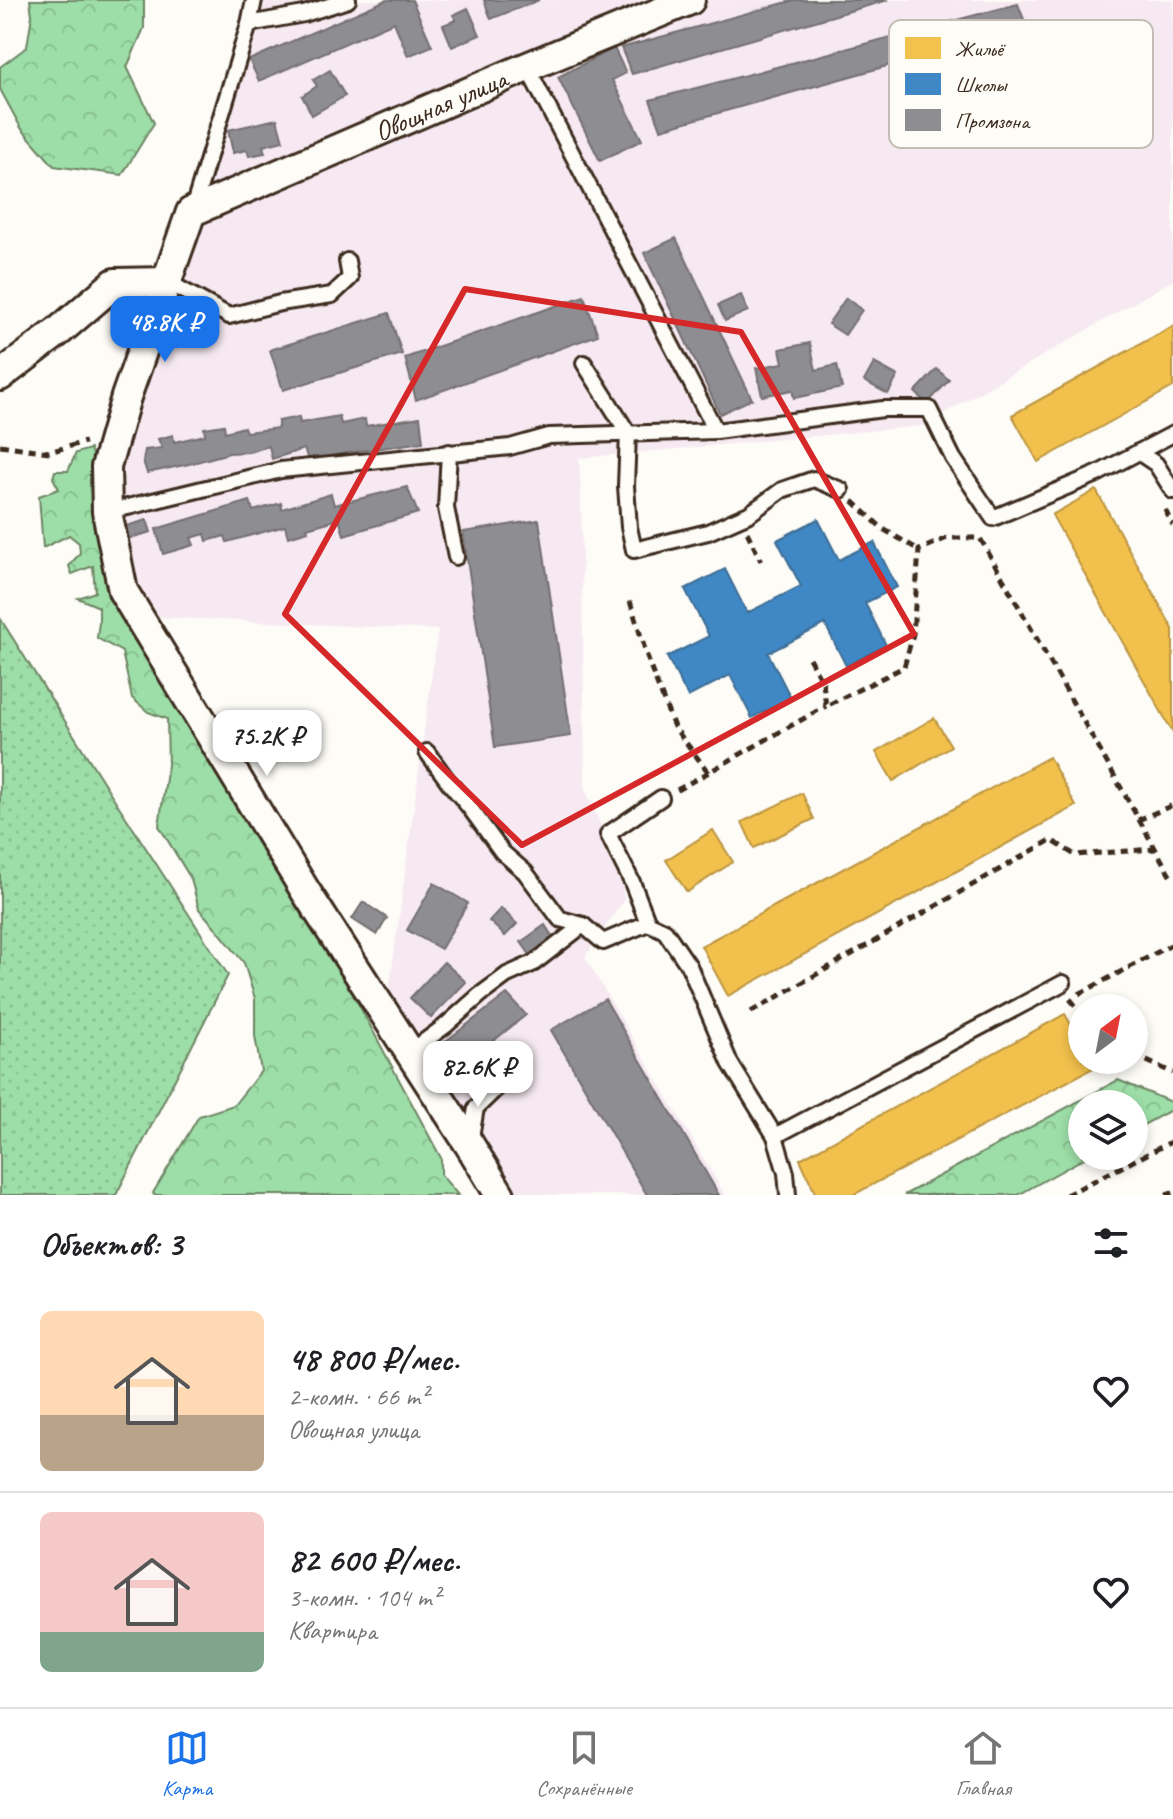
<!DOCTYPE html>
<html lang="ru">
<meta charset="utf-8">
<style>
body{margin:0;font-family:Caveat,sans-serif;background:#f2f2f2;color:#202124;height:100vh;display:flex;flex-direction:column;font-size:30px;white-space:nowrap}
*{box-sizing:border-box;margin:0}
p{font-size:26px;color:#757577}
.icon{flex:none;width:44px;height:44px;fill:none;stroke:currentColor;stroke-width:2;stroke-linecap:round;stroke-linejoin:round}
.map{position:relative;height:1195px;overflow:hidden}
.side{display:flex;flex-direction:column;background:#fff;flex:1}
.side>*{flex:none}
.needle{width:52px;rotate:32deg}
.fabs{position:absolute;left:1068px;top:994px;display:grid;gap:16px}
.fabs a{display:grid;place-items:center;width:80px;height:80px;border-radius:50%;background:#fff;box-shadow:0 4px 12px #0003;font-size:40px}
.price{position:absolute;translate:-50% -68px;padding:0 18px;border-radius:16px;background:#fff;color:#222;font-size:26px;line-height:52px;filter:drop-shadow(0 2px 4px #0008)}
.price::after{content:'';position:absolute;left:50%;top:48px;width:24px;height:18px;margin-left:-12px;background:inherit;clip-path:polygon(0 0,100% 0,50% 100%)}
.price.active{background:#1a73e8;color:#fff}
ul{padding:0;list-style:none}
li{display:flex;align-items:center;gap:24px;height:200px;padding:0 40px}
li+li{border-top:2px solid #e0e0e0}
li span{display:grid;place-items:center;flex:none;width:224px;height:160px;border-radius:12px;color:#555}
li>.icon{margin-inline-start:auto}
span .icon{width:96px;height:96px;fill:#fffc;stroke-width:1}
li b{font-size:34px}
h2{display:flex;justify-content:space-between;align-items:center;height:96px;padding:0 40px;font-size:34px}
.tab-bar{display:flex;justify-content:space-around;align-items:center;height:112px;border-top:2px solid #e0e0e0;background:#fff;font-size:22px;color:#757577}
.tab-bar a{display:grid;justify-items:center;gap:4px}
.tab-bar .active{color:#1a73e8}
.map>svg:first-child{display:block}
</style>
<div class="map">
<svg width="1173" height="1195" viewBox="0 0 1173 1195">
<defs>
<pattern id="forest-crowns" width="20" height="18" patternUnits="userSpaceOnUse" patternTransform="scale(2)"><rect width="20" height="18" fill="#9ddea8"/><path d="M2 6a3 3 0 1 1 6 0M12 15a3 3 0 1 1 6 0" fill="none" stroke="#88bf90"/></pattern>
<pattern id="garden-dots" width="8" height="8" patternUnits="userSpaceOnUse" patternTransform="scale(2)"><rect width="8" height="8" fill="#9ddea8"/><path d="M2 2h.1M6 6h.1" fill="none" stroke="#88bf90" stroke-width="1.8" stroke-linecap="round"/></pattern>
</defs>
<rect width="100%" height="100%" fill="#fdfcf7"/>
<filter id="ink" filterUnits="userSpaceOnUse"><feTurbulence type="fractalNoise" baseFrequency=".0125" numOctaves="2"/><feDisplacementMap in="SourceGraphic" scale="16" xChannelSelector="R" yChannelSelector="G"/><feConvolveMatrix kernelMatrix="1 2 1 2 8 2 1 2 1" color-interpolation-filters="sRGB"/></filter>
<g filter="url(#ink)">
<polygon fill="#f6e9f1" points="264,0 1173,0 1173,280 922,426 579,458 581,496 585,789 621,872 624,900 585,957 725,1195 515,1195 387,1006 438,630 156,617 117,538 117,436 200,219"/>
<g fill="url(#forest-crowns)" stroke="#6c8463" stroke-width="2">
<polygon points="30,0 144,0 144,28 127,67 154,123 122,175 54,166 21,128 0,89 0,67 27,47 32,15"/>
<polygon points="90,449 95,463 113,595 295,901 337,964 441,1158 441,1175 458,1195 154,1195 153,1193 199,1116 234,1105 261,1071 255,1036 255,999 244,963 216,928 199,909 191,879 159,826 168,765 167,719 148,712 132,698 122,652 97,638 99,622 99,607 78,598 95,592 93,566 72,574 69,566 80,553 79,543 69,535 43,548 39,496 59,489 53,478 55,471 68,471 76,453"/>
<polygon points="1118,1080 1173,1103 1173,1109 1134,1130 1134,1104 1082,1104 1082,1156 1088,1156 1018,1195 904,1195"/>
</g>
<polygon fill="url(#garden-dots)" stroke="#6c8463" stroke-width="2" points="0,618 109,791 228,975 116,1195 0,1195"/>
<g fill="#f2c14e" stroke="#bb9440" stroke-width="2">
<polygon points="1173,326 1173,387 1038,462 1012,415"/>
<polygon points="1096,490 1173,629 1173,733 1052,515"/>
<polygon points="934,718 951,746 893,781 876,752"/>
<polygon points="1049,757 1076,806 728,996 701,946"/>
<polygon points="802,793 814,819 754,848 742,822"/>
<polygon points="713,830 733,862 687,892 666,860"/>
<polygon points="1065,1014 1082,1044 1082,1060 1091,1060 1095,1067 853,1195 816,1195 800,1159"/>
</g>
<polygon fill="#3f88c5" stroke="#3e6c93" stroke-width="2" points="818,519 839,560 874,542 897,587 865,603 886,645 846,666 825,624 768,653 791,698 752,718 730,675 688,697 667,657 709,636 685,589 725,569 747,613 801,586 777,540"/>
<g fill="#8d8d92" stroke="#746f6f" stroke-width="2">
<polygon points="386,0 412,0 432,46 408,56 394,22 259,81 249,60"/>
<polygon points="484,0 539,0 491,19"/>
<polygon points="795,0 888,0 632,74 621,48"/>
<polygon points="1018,4 1027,27 661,129 650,100"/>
<polygon points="468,8 480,35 452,47 443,25 456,20 453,15"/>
<polygon points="614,48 626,73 612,80 642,140 600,161 558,77"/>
<polygon points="330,70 345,96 312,115 302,96 317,86 313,80"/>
<polygon points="277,119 283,141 263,146 265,153 249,156 247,150 233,153 228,130"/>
<polygon points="676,238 752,399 720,414 644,253"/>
<polygon points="741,295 748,311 725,321 718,305"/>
<polygon points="584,296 598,335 416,400 405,358"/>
<polygon points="846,298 862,310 845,335 828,324"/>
<polygon points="389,313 402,354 283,390 270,350"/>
<polygon points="810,343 816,370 837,365 842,388 794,398 792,390 762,396 756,368 783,363 780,349"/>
<polygon points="874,363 898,376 888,394 864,381"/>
<polygon points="937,369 949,380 927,404 915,392"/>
<polygon points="339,416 341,424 365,419 366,426 420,417 423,442 340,454 309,462 304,449 272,459 269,446 249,452 229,453 189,464 147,473 143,461 145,450 162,448 158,439 173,435 174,442 205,435 204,428 224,425 225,432 244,427 246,432 278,428 278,421 299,417 300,423"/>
<polygon points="407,487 418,513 344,535 339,519 307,528 308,531 288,537 285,526 227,542 225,536 207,541 205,534 191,538 194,545 163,554 156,529 250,501 253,511 281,503 282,509 331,494 334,505"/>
<polygon points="147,520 151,532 127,539 123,527"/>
<polygon points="539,520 571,736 495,747 463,532"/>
<polygon points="434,883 468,903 441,949 407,930"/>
<polygon points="363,902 387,918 377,935 352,919"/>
<polygon points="501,908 517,924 505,936 489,921"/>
<polygon points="545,925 554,939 531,956 521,942"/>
<polygon points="444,962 466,982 431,1018 410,998"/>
<polygon points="507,994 526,1015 452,1074 433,1051"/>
<polygon points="605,999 719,1195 647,1195 551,1030"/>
</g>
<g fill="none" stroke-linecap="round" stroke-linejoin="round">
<defs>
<g id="lane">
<polyline points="249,24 304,14 348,0"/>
<polyline points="527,67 716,431"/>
<polyline points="192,212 249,24 254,0"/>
<polyline points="168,282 229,316 280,303 332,295 350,278 347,261"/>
<polyline points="584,363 628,433 626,486 629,527 634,550 708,532 749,514 782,490 814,479 841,490"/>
<polyline points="449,452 446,508 456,557"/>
<polyline points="1138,452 1156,464 1173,491"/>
<polyline points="107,512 281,470 510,447 549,436 716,431 883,409 929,409 953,458 993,518 1097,474 1173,434"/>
<polyline points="661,798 608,834 632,882 648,923 665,931 689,966 730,1063 775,1136 786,1173 788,1195"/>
<polyline points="583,925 603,942 648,923"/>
<polyline points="410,1052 445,1026 480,995 507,975 534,963 583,925 560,919 525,872 502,852 470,808 448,781 427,752"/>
<polyline points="775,1136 1063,983"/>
<polyline points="470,1143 476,1108 507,1078"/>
</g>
<g id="street">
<polyline points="0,376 59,331 115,283 168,282"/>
<path id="s1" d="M500,1195L469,1144L306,892L123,591L107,512L106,467L126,397L191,212L527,67L690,0"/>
</g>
</defs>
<use href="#lane" stroke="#3b2a1e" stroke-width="20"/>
<use href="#street" stroke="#3b2a1e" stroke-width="34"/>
<g stroke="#3b2a1e" stroke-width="5" stroke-dasharray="8 6" stroke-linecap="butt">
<polyline points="0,445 49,452 85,442"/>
<polyline points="853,501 883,529 919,550"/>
<polyline points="1165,510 1173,525"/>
<polyline points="747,532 761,561"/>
<polyline points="630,601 651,669 674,727 709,773"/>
<polyline points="809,658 823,683 826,706 904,667 913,634 919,550 947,538 980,538 1173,880"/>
<polyline points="677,790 826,706"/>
<polyline points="1138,820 1173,805"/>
<polyline points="1079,994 1173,944"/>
<polyline points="1070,999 1082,1013"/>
<polyline points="751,1012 1051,840 1075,855 1154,849"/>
<polyline points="1134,1055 1173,1073"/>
<polyline points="1066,1195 1173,1141"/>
<polyline points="1166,1195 1173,1192"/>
</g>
<use href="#lane" stroke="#fdfcf7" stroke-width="14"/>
<use href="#street" stroke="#fdfcf7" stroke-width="28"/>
</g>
</g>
<path fill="none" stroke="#d62828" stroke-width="6" stroke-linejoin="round" d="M465,289L741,332L914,634L522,845L285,614Z"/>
<g text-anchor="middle" stroke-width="8" stroke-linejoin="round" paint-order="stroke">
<g font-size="28" fill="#3b2a1e" stroke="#fdfcf7">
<text dy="10" stroke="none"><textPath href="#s1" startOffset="1378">Овощная улица</textPath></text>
</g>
</g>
<rect x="889" y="20" width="264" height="128" rx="12" fill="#fdfcf7" stroke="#c3bdb6" stroke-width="2"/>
<rect x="905" y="37" width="36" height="22" fill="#f2c14e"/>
<rect x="905" y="73" width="36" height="22" fill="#3f88c5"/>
<rect x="905" y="109" width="36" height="22" fill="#8d8d92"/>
<g font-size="22" fill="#3b2a1e">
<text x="955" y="56">Жильё</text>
<text x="955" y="92">Школы</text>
<text x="955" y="128">Промзона</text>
</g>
</svg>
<div class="fabs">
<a><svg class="needle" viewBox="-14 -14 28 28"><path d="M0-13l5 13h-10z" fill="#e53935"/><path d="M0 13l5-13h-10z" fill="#757577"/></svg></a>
<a><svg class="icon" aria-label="layers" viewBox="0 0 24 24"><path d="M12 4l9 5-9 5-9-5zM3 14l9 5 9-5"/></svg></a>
</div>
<b class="price active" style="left:165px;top:364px">48.8K ₽</b>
<b class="price" style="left:267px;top:778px">75.2K ₽</b>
<b class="price" style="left:478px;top:1109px">82.6K ₽</b>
</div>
<section class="side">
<h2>Объектов: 3<svg class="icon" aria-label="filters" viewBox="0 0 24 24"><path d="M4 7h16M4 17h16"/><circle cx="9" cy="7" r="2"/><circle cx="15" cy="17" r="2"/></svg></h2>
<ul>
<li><span style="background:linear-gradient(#ffd9b3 65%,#b9a48a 0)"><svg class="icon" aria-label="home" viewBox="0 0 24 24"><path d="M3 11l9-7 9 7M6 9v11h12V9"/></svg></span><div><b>48 800 ₽/мес.</b><p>2-комн. · 66 m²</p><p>Овощная улица</p></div><svg class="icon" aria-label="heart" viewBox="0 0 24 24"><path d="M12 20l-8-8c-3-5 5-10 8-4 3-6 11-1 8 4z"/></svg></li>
<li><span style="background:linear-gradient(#f6c9c9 75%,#7fa58c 0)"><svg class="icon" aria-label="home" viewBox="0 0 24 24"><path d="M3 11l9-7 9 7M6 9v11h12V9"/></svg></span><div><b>82 600 ₽/мес.</b><p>3-комн. · 104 m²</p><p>Квартира</p></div><svg class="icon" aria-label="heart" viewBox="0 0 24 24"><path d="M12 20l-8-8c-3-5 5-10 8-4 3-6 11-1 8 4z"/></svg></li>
</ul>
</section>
<nav class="tab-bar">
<a class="active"><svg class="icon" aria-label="map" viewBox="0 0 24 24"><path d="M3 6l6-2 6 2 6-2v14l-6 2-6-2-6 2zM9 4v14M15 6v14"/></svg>Карта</a>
<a><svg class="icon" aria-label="saved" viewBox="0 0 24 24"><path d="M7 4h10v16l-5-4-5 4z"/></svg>Сохранённые</a>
<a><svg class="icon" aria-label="home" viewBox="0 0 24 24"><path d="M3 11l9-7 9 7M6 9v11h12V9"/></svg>Главная</a>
</nav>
